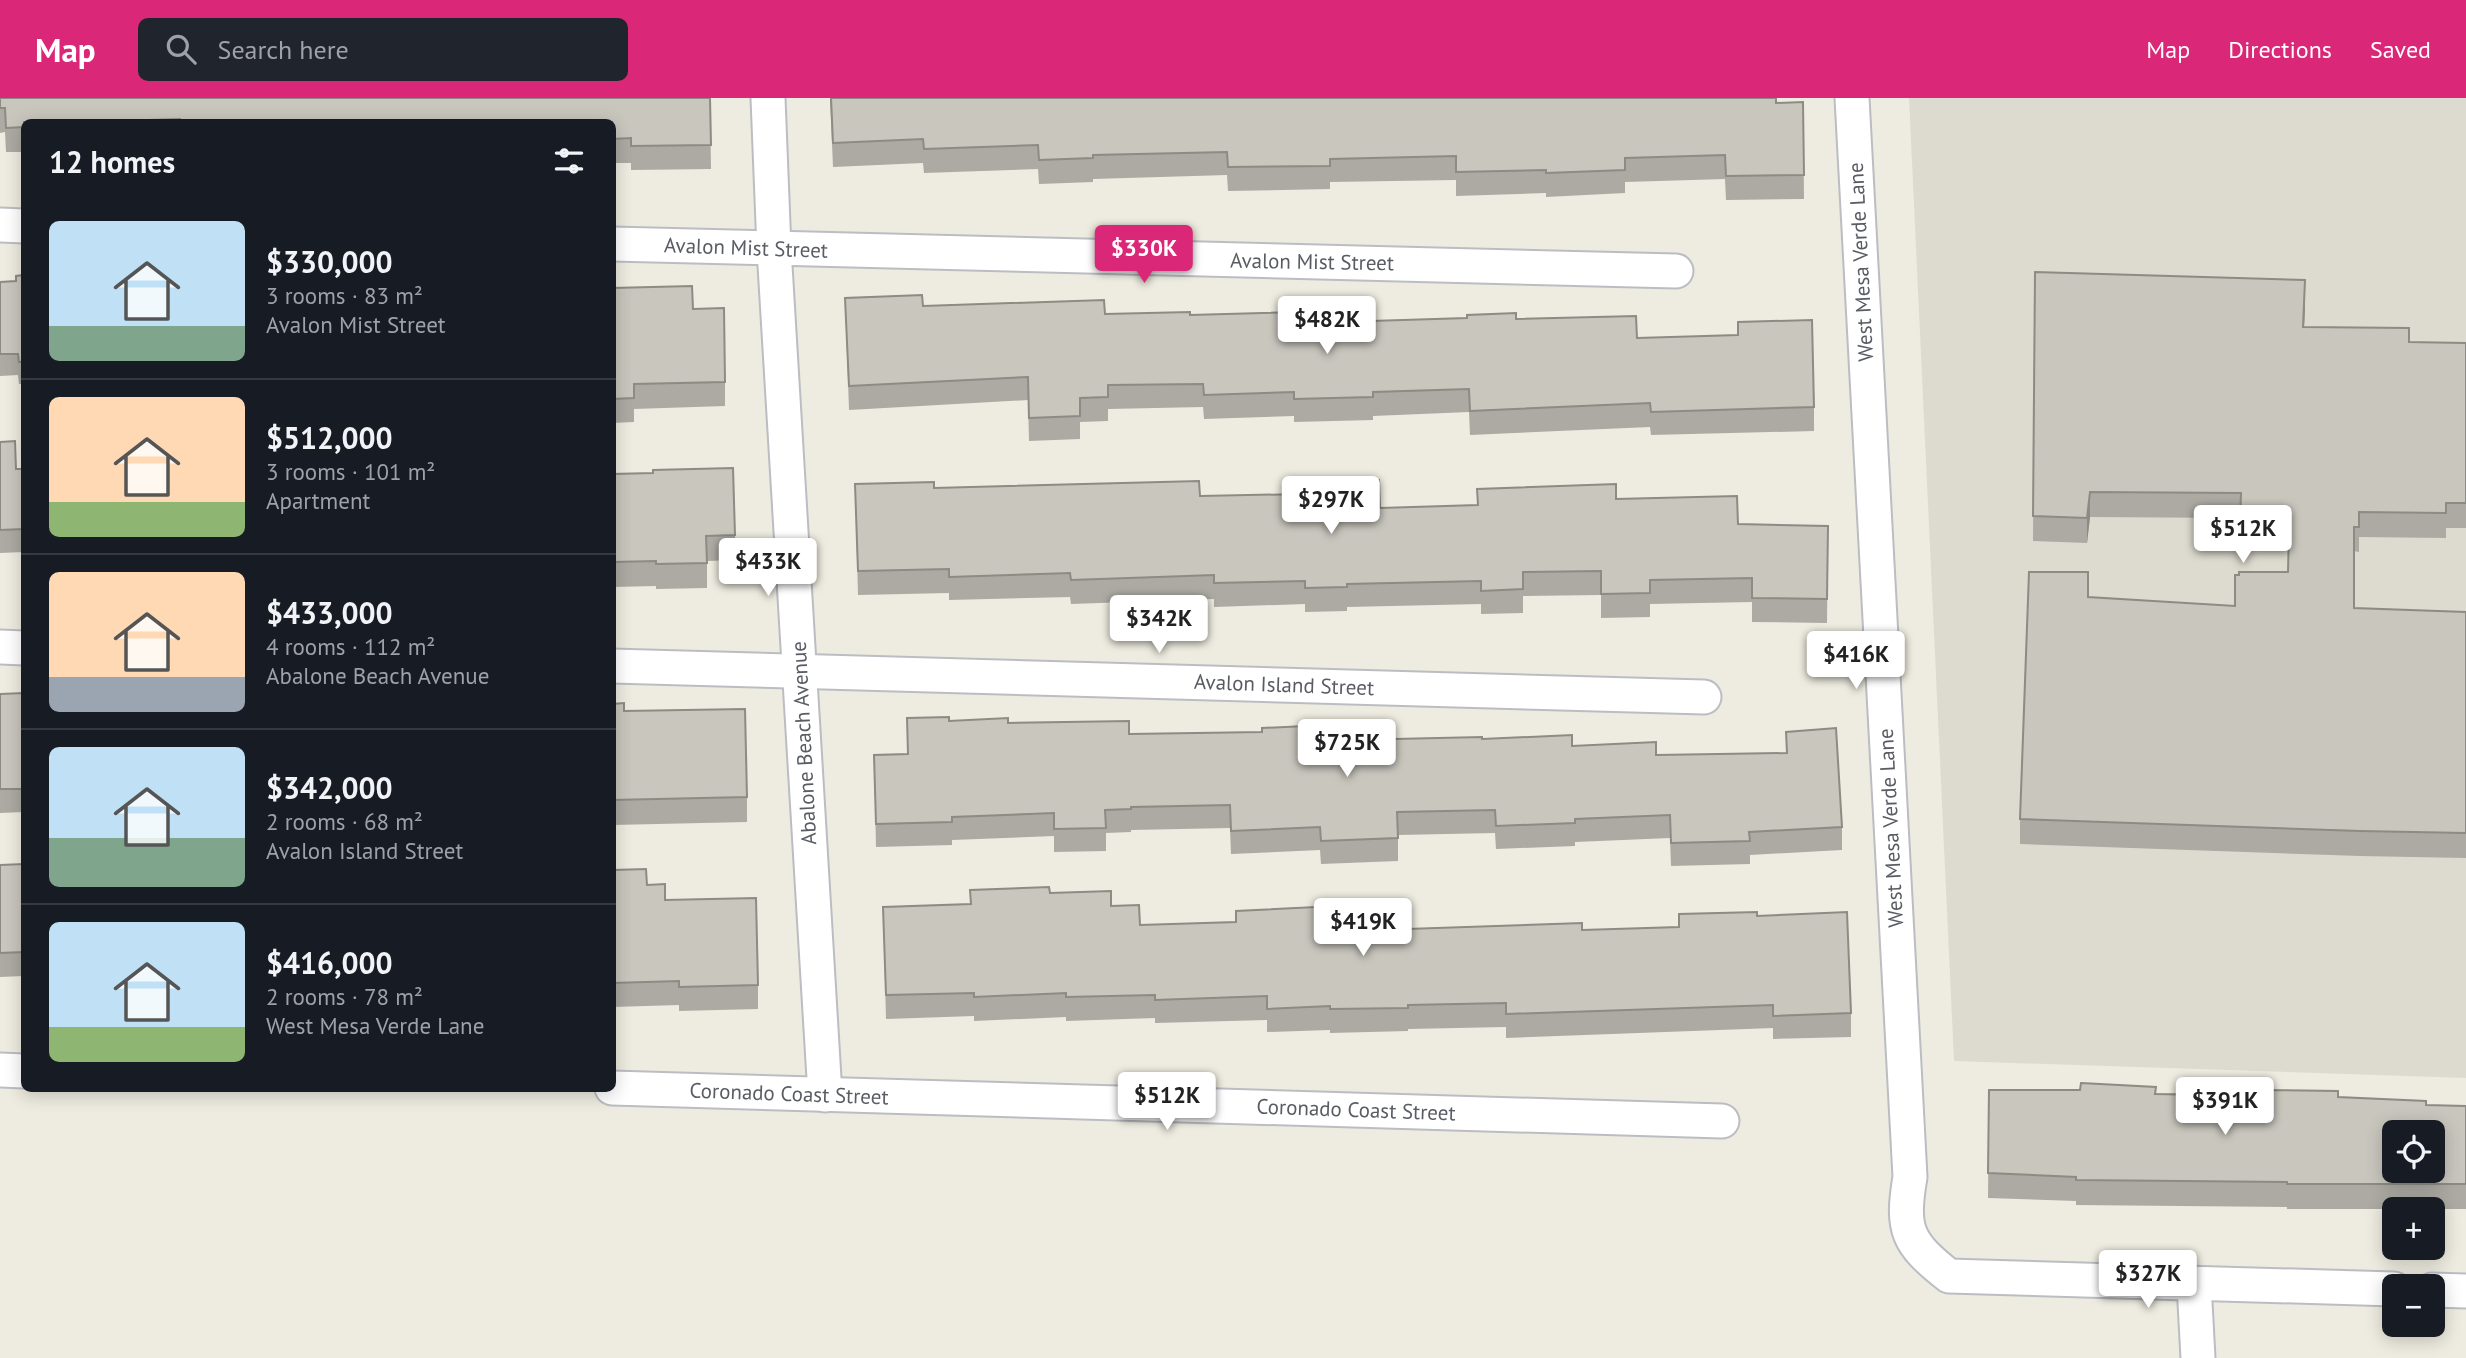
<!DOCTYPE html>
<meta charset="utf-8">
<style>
body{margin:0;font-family:"PT Sans",sans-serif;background:#20242c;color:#f1f3f6;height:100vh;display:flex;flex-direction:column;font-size:26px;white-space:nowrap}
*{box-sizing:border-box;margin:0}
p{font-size:23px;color:#9ea1a6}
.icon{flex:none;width:38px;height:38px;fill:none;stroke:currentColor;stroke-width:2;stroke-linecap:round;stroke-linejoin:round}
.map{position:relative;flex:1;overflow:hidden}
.details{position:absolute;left:21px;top:21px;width:595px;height:973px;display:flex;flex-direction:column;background:#171b24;border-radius:10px;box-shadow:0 4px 18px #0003}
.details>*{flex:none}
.controls{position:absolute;left:2382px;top:1022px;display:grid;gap:14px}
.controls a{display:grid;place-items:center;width:63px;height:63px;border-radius:10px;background:#171b24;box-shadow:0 4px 18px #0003;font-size:35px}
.price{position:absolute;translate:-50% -60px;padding:0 16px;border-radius:7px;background:#fff;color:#222;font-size:23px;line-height:46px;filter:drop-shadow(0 2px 4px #0008)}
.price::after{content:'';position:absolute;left:50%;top:42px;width:21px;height:16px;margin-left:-10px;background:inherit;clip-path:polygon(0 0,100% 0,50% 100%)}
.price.current{background:#db2777;color:#fff}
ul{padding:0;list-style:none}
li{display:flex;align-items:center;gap:21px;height:175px;padding:0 28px}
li+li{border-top:2px solid #363941}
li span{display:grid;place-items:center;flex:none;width:196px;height:140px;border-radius:10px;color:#555}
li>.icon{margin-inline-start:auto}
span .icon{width:84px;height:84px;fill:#fffc;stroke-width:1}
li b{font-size:30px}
h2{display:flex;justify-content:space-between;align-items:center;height:84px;padding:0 28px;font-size:30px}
header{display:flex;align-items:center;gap:42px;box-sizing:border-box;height:98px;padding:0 35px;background:#db2777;color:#fff}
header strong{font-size:33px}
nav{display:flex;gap:38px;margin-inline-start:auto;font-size:24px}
.search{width:490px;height:63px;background:#20242c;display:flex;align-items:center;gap:18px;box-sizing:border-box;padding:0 24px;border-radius:10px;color:#9ea1a6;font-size:26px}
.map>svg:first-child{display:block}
</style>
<header>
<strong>Map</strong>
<div class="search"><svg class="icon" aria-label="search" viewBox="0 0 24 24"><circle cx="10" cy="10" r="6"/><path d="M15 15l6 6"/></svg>Search here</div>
<nav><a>Map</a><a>Directions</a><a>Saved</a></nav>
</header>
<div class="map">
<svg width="2466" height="1260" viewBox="0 0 2466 1260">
<rect width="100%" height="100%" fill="#eeece0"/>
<polygon fill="#dddbcf" points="1909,0 2466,0 2466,980 1954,963"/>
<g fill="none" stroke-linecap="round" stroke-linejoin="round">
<defs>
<g id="street">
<polyline points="768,0 774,151 825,997"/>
<path d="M1852,0L1910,1079C1901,1132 1907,1145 1949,1178L2394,1191"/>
<polyline points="0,127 24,128"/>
<polyline points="612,146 1676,173"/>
<polyline points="0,549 24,550"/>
<polyline points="612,568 1704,599"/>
<polyline points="0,972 24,973"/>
<polyline points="612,990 1722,1023"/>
<polyline points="2194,1186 2198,1260"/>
<polyline points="2432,1192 2466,1193"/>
</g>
</defs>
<use href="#street" stroke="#bbbdc3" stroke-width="37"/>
<use href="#street" stroke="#fff" stroke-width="33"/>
</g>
<g fill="#acaaa3">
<polygon points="0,0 710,0 711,71 631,72 631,65 612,65 612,24 24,24 24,54 6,54 5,34 0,35"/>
<polygon points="830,0 1776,0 1776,5 1803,4 1804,101 1726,102 1725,81 1625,84 1625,95 1546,99 1546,95 1456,98 1456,82 1330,84 1330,91 1228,93 1227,77 1093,81 1093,84 1039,86 1038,71 924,75 923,65 833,69"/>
<polygon points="2035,174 2305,207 2304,229 2409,244 2466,245 2466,430 2446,430 2446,440 2359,439 2359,454 2354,453 2354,510 2466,514 2466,760 2360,758 2020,746 2020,721 2088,499 2235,508 2288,474 2288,452 2240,450 2240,420 2090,419 2087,445 2033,443"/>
<polygon points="24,177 24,286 19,286 18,277 0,278 0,184 16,183"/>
<polygon points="612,190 693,211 725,284 725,308 634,311 634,324 612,325"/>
<polygon points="845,200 923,208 1105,216 1190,217 1371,223 1516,221 1637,240 1814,309 1814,333 1651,337 1650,329 1470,337 1469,314 1373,318 1373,322 1294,324 1294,318 1204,321 1203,309 1108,311 1108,323 1080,324 1080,341 1029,343 1028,302 849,312"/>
<polygon points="0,344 16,371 24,371 24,454 0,455"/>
<polygon points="612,376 735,437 735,462 707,463 707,490 656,491 656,488 612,489"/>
<polygon points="855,386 934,390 1200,398 1380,410 1477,407 1477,391 1616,401 1738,426 1828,428 1827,525 1752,524 1752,504 1650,506 1650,519 1601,520 1601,497 1523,498 1523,515 1481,516 1481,506 1347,509 1347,513 1305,514 1305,506 1214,509 1214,501 1071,506 1070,499 949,502 949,495 858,497"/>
<polygon points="24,595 24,714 0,715 0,596"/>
<polygon points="612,606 747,699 747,724 612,727"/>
<polygon points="907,620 1008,625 1129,636 1305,636 1394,641 1482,641 1572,648 1656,657 1786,655 1786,634 1842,729 1842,752 1750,757 1750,766 1671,768 1670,740 1575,744 1575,748 1496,751 1495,735 1398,737 1398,763 1321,766 1320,752 1231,756 1230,730 1131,732 1131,734 1106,735 1106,753 1054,754 1054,738 952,742 952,747 876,749 874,657 907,656"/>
<polygon points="24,766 24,878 0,879 0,767"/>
<polygon points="613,772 647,787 758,887 758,911 679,913 679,907 612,909"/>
<polygon points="970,792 1050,795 1111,808 1140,827 1317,821 1407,831 1582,832 1679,830 1757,818 1851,915 1851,939 1773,941 1773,930 1506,940 1506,929 1408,931 1408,933 1330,935 1330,932 1267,934 1267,922 1155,925 1155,920 1066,923 1066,919 974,923 974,918 886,921 883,809 970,806"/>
<polygon points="1989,992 2338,999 2426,1007 2466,1008 2466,1111 2287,1111 2287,1109 2076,1107 2076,1103 1988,1100"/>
</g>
<g fill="#8c8b84">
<polygon points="2305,182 2305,207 2303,253 2303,229"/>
<polygon points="2090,394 2090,419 2087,445 2087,420"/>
</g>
<g fill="#c8c6bd" stroke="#8c8b84" stroke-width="2" fill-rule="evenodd">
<polygon points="0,0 710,0 711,47 631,48 631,40 612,41 612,24 180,24 180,21 83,24 24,24 24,29 6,30 5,10 0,10"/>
<polygon points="831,0 1776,0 1776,5 1803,4 1804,77 1726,78 1725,57 1625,60 1625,72 1546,75 1546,72 1456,74 1456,58 1330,61 1330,68 1228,69 1227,54 1093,57 1093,60 1039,62 1038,47 924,51 923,41 833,45"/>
<polygon points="2035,174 2305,182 2303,229 2409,230 2409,244 2466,245 2466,405 2446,405 2446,415 2359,414 2359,429 2354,429 2354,510 2466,514 2466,735 2360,733 2020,721 2029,474 2088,474 2088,499 2235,508 2235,477 2239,477 2239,474 2288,474 2289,427 2240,425 2241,395 2090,394 2087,420 2033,418"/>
<polygon points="24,177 24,264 19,264 18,256 0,256 0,184 16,183 16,178"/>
<polygon points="692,188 693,211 724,210 725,284 634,286 634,300 612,301 612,190"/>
<polygon points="922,197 923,208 1104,202 1105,216 1190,214 1190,217 1371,212 1371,223 1467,220 1467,217 1516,215 1516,221 1636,218 1637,240 1738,237 1738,224 1812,222 1814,309 1651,314 1650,305 1470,313 1469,291 1373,294 1373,299 1294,301 1294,294 1204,297 1203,286 1108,287 1108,299 1080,300 1080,318 1029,320 1028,279 849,288 845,200"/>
<polygon points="15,343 16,371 24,371 24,431 0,432 0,344"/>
<polygon points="733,370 735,437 706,438 707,465 656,466 656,463 612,464 612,376 653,375 653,372"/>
<polygon points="1379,382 1380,410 1478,407 1477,391 1616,386 1616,401 1737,398 1738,426 1828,428 1827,501 1752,500 1752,480 1650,482 1650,495 1601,496 1601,473 1523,474 1523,491 1481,493 1481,483 1347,486 1347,489 1305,490 1305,483 1214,485 1214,477 1071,482 1070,475 949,479 949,471 858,473 855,386 934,384 934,390 1199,383 1200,398 1302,396 1302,384"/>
<polygon points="24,595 24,691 0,691 0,596"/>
<polygon points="624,605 624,613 745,611 747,699 612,702 612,606"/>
<polygon points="949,619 949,623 1008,620 1008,625 1129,623 1129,636 1262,634 1262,630 1305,628 1305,636 1394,633 1394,641 1482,639 1482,641 1572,637 1572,648 1656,644 1656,657 1787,655 1786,634 1836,630 1842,729 1749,734 1750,743 1671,745 1670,717 1575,721 1575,725 1496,728 1495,712 1397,714 1398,740 1321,743 1320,729 1231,733 1230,707 1131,709 1131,711 1105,712 1106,730 1054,731 1054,715 952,719 952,724 876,726 874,657 908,656 907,620"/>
<polygon points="24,766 24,854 0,855 0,767"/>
<polygon points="646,771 647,787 665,786 665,802 756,800 758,887 679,889 679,883 612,885 613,772"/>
<polygon points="1049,789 1050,795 1111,793 1111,808 1139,807 1140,827 1236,824 1236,813 1316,809 1317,821 1407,820 1407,831 1582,825 1582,832 1679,829 1679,816 1757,814 1757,818 1847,814 1851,915 1773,918 1773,907 1506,916 1506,905 1408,907 1408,910 1330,911 1330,908 1267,911 1267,898 1155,902 1155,897 1066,899 1066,895 974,899 974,895 886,897 883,809 971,806 970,792"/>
<path d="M2081,985L2156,989L2155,996L2259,998V992L2338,993V999L2426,1003V1007L2466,1008V1086H2287V1084L2076,1082V1079L1988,1075L1989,992H2080ZM2394,1034H2432V1073H2394Z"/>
</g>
<g text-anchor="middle" stroke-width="7" stroke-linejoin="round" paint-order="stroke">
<g font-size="21" fill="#595c63" stroke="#fff">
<text transform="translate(746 150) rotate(2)" y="7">Avalon Mist Street</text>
<text transform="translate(1312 164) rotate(1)" y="7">Avalon Mist Street</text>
<text transform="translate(1861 164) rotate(-93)" y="7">West Mesa Verde Lane</text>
<text transform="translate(1284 587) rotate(2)" y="7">Avalon Island Street</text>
<text transform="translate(804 645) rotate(-93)" y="7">Abalone Beach Avenue</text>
<text transform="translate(1891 730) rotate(-93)" y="7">West Mesa Verde Lane</text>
<text transform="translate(789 996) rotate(2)" y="7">Coronado Coast Street</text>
<text transform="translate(1356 1012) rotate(2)" y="7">Coronado Coast Street</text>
</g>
</g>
</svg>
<div class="controls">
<a><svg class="icon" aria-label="locate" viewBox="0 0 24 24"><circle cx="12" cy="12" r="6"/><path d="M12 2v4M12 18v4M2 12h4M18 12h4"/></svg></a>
<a>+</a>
<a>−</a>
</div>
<b class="price current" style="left:1144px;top:187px">$330K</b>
<b class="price" style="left:1327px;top:258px">$482K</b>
<b class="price" style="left:1331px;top:438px">$297K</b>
<b class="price" style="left:2243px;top:467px">$512K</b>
<b class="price" style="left:768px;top:500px">$433K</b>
<b class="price" style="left:1159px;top:557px">$342K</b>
<b class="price" style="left:1856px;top:593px">$416K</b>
<b class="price" style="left:1347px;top:681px">$725K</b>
<b class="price" style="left:1363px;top:860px">$419K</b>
<b class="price" style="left:1167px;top:1034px">$512K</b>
<b class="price" style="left:2225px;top:1039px">$391K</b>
<b class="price" style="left:2148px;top:1212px">$327K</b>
<section class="details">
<h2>12 homes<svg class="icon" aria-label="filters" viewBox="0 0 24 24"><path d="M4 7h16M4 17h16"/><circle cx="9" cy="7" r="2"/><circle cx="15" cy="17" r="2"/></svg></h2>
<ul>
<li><span style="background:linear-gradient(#bfe0f5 75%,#7fa58c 0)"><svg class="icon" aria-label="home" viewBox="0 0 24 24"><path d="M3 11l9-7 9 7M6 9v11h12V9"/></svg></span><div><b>$330,000</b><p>3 rooms · 83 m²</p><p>Avalon Mist Street</p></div></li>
<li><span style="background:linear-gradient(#ffd9b3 75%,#8fb573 0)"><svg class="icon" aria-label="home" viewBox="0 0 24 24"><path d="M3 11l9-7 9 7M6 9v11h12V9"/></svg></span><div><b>$512,000</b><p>3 rooms · 101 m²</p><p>Apartment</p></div></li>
<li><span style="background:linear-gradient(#ffd9b3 75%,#9aa5b1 0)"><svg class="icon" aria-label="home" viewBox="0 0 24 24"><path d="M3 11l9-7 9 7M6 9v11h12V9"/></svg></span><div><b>$433,000</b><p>4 rooms · 112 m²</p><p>Abalone Beach Avenue</p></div></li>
<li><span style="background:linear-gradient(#bfe0f5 65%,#7fa58c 0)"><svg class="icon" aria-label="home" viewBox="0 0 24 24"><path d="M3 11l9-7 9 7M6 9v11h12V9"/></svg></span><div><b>$342,000</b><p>2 rooms · 68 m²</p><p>Avalon Island Street</p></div></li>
<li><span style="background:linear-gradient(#bfe0f5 75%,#8fb573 0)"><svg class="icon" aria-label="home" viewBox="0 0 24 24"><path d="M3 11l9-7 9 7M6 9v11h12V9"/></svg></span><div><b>$416,000</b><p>2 rooms · 78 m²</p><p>West Mesa Verde Lane</p></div></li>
</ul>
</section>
</div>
